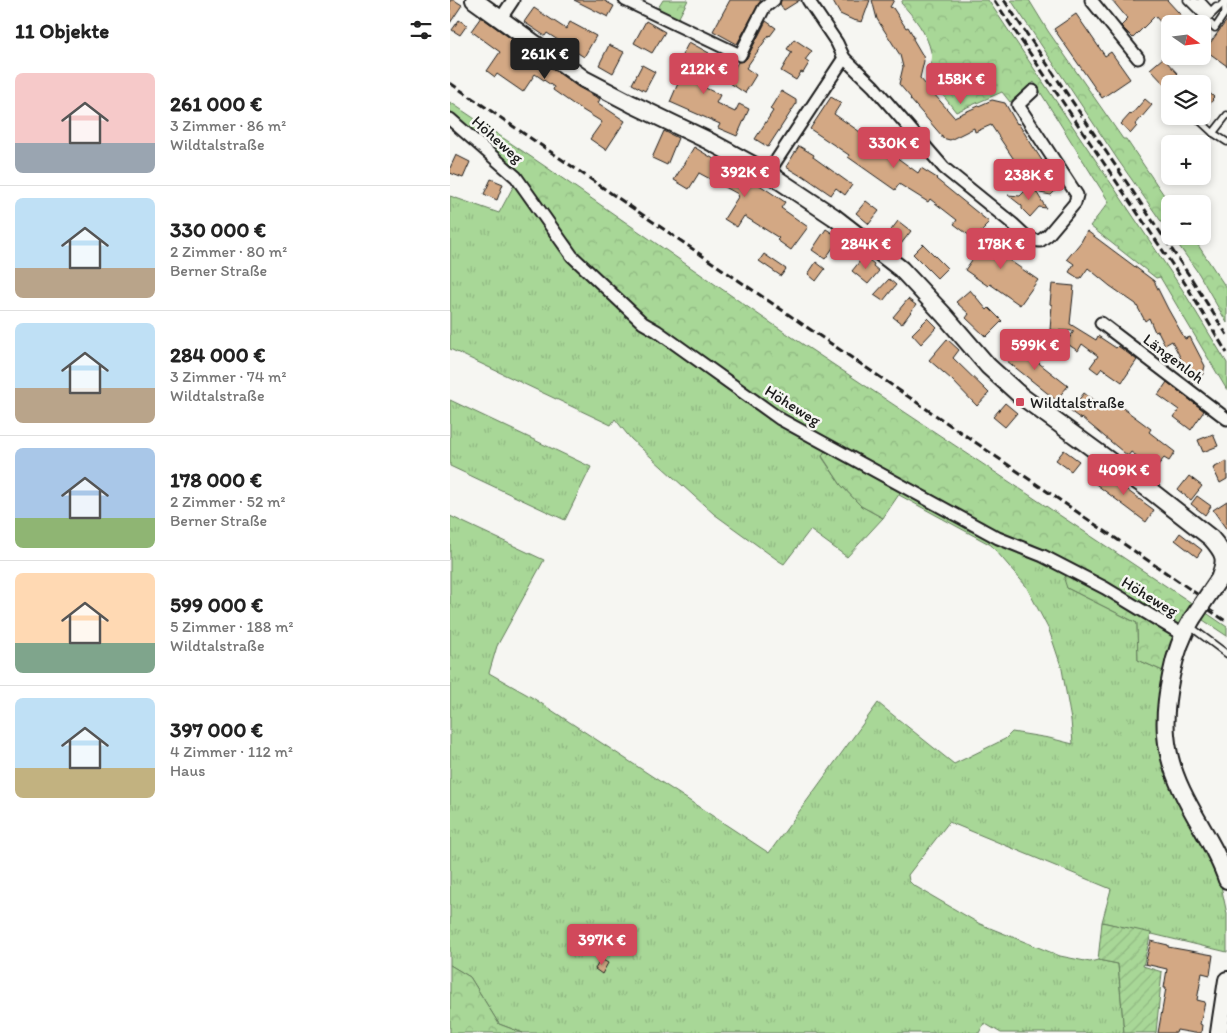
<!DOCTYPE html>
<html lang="de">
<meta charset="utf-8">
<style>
body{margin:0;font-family:Itim,sans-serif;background:#f6f6f6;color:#222;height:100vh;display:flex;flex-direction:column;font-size:19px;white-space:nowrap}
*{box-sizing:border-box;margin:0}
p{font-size:16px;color:#767676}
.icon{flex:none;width:28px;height:28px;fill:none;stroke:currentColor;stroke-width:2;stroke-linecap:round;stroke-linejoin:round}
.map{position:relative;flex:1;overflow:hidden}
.panel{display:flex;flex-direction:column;background:#fff;width:450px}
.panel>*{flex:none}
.needle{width:32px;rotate:104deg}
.fabs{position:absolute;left:711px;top:15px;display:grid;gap:10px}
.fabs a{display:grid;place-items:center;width:50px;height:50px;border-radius:8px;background:#fff;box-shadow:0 2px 8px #0003;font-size:25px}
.price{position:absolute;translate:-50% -42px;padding:0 11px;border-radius:5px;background:#d1495b;color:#fff;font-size:16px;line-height:32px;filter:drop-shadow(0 1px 2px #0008)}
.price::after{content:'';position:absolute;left:50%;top:30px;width:15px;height:11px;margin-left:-8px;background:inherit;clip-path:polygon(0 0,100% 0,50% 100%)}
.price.active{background:#222;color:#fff}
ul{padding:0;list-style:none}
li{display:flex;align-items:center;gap:15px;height:125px;padding:0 15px}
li+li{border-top:1px solid #e0e0e0}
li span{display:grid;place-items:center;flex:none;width:140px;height:100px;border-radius:8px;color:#555}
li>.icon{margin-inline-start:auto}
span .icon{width:60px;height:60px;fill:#fffc;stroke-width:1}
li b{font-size:21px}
h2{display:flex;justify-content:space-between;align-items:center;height:60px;padding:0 15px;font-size:21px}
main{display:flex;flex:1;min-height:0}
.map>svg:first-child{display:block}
</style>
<main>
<section class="panel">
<h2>11 Objekte<svg class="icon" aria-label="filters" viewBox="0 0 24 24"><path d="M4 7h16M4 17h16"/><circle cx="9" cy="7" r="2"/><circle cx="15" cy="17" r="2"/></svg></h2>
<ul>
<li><span style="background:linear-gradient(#f6c9c9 70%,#9aa5b1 0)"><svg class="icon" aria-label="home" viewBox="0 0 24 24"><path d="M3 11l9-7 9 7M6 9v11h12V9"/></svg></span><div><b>261 000 €</b><p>3 Zimmer · 86 m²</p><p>Wildtalstraße</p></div></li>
<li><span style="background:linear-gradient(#bfe0f5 70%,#b9a48a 0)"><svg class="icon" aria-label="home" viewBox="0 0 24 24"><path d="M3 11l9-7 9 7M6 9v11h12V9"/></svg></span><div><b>330 000 €</b><p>2 Zimmer · 80 m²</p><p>Berner Straße</p></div></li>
<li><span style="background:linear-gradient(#bfe0f5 65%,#b9a48a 0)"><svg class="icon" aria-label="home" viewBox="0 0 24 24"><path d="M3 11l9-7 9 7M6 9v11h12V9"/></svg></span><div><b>284 000 €</b><p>3 Zimmer · 74 m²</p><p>Wildtalstraße</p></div></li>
<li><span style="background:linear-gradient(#a9c7e8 70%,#8fb573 0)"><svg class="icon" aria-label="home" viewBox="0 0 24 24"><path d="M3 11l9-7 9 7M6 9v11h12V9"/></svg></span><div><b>178 000 €</b><p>2 Zimmer · 52 m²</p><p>Berner Straße</p></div></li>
<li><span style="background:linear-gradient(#ffd9b3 70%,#7fa58c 0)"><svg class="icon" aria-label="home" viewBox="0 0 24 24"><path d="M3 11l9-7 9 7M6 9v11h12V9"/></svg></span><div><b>599 000 €</b><p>5 Zimmer · 188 m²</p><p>Wildtalstraße</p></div></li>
<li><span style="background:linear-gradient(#bfe0f5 70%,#c2b280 0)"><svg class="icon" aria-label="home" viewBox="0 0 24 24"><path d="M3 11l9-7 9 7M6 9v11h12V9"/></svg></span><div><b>397 000 €</b><p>4 Zimmer · 112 m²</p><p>Haus</p></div></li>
</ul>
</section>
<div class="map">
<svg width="777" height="1033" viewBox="0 0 777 1033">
<defs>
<pattern id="grass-tufts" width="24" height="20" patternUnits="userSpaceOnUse" patternTransform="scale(1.25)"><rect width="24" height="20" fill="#a8d797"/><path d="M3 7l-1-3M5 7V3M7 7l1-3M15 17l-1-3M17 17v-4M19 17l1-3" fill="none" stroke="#90b882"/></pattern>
<pattern id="forest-crowns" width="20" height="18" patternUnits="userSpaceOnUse" patternTransform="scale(1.25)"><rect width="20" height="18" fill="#a8d797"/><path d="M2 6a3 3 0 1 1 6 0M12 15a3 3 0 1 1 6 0" fill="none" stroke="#90b882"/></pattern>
<pattern id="garden-furrows" width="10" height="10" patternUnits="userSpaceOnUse" patternTransform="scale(1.25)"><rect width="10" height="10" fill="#a8d797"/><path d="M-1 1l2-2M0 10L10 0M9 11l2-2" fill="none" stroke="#90b882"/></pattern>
</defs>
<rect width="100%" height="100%" fill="#f6f6f2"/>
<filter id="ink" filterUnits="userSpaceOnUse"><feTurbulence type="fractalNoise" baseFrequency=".02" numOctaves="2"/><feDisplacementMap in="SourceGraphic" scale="10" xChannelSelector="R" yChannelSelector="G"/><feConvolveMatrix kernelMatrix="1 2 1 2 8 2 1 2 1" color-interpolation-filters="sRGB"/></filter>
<g filter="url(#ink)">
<g fill="url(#grass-tufts)" stroke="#627a5a">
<polygon points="70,174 194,318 334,414 381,440 372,457 391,485 411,506 433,518 397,557 360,530 334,564 329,561 264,514 181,439 165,419 161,425 0,349 0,196 49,213"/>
<polygon points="0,400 141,467 115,520 0,466"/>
<polygon points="457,483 621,566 617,588 687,623 688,660 713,671 723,641 736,641 727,675 722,721 724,742 729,766 770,881 777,914 777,952 652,922 661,889 499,822 458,875 459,881 463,885 530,924 610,956 640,962 648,960 668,964 674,1033 551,1033 534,1023 529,1033 73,1033 49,1024 20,977 0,965 0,516 94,560 47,646 39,673 83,698 319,853 428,703 504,764 555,739 562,732 599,738 623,744 621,720 612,669 599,630 576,586 541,545 449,495"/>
<polygon points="755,612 777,627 777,636 750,618"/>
</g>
<g fill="url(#forest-crowns)" stroke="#627a5a">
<polygon points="213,0 238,0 228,19 208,8"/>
<path d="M453,0H538L732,289L777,363V390L710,277L706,278L640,226L659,202L584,82L560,102L552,92L506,112L478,76C479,69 483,59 481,52C477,33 464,17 451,3Z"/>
<polygon points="561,0 579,0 598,31 673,139 676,139 720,204 720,234 668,160"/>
<polygon points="0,102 96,167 315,319 743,604 723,641 713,671 688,660 687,623 617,588 614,579 621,567 551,535 456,484 433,518 411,506 391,485 372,456 381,440 334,414 194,318 127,257 70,175 0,115"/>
<polygon points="722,236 742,236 777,289 777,323 749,274"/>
<polygon points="0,965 20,977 49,1024 73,1033 0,1033"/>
</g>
<polygon fill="url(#garden-furrows)" stroke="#627a5a" points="652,922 701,933 693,966 712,972 706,1033 674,1033 668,964 648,960"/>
<g fill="#d3a884" stroke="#1c1c1c">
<polygon points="0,0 4,0 12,5 0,23"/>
<polygon points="124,0 153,0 164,6 158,17"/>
<polygon points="280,0 311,0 287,44 263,31"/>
<polygon points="331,0 350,0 334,10 330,4"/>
<polygon points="382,0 420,0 412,22 403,20 390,14"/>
<polygon points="422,0 444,0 440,7 443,8 456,28 458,27 464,37 463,39 473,56 474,61 470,78 504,117 542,100 555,103 567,124 568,123 593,162 595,160 607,180 606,190 601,195 590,193 567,164 541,125 525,132 524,128 500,140 492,138 492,136 460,99 461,98 449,84 453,67 450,55 427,19"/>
<polygon points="662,0 717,0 739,24 720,24 720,33 705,16 683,38 671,26 676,21 675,20 677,18"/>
<polygon points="84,8 116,29 120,22 146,36 134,57 97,33 95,36 74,22"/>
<polygon points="626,14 655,56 661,52 680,79 652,98 604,29"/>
<polygon points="31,17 128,87 150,99 148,103 175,121 156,150 140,139 152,122 126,106 103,90 104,87 85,74 73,92 47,74 45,77 37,71 50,52 21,31"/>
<polygon points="9,20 17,25 10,35 2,30"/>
<polygon points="777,20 777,66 755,50"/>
<polygon points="196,21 215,32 202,53 184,43"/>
<polygon points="316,21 326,28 320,36 319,35 296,68 306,75 295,93 277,81 288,62 294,61 297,58"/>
<polygon points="344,39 362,51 355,60 359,63 353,73 351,72 346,80 331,71 342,52 337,49"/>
<polygon points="239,42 259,53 243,82 270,95 266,103 285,112 289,104 299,109 287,136 268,128 270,124 220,102 236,65 229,61"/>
<polygon points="159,45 174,52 163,73 149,65"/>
<polygon points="713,58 728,74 715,85 700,69"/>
<polygon points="192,65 205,72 195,91 182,84"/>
<polygon points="752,86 764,97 762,99 763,100 752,112"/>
<polygon points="331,91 346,100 346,104 318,147 305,139 323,111 320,109"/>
<polygon points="381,97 391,103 384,114 413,134 414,132 428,141 427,143 468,173 471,168 487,178 486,179 539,222 534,227 535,228 524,239 504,224 507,220 480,199 478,202 449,184 445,190 398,157 399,155 360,129"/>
<polygon points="695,99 702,105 685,125 687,126 681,133 671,124 680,114 681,115"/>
<polygon points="214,131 228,138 217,165 202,158"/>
<polygon points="349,146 364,155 363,157 402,185 395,195 386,188 381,195 352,175 351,176 336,167"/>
<polygon points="244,147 272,164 273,163 287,170 335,202 331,208 358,227 341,250 327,240 329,238 294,216 287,227 274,219 288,197 287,196 288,194 249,173 239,189 224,180"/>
<polygon points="6,155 20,162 13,178 0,173 0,168"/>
<polygon points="41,179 53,184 47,200 34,194"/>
<polygon points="584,188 596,208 589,207 580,217 572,209 572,206 558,195 570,196 577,189"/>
<polygon points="416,201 429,211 419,224 406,213"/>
<polygon points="448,221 461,231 451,244 438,234"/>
<polygon points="376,229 390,238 375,259 362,250"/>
<polygon points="637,231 704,281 718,309 735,339 740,337 755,366 753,374 747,381 739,375 722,341 715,345 708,331 705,332 699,318 695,321 686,304 660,286 638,268 631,278 628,278 619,272 624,264 617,259 631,242"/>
<polygon points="541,233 562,249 556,258 588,280 570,305 540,284 538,286 515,270"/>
<polygon points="473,244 497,268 487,278 463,254"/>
<polygon points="314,254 336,269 331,276 309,261"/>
<polygon points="414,256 424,264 423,266 429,271 418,284 402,271"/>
<polygon points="366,262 375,269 366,281 358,274"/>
<polygon points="439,279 446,285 433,301 424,295"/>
<polygon points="602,284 624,286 620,324 646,340 648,336 666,348 668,346 687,360 672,382 652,368 648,373 640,367 648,356 632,344 628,351 616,343 624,331 600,330 602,305 600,304"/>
<polygon points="520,290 537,310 539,308 552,321 536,337 516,318 519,314 506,302"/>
<polygon points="458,299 466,305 452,324 443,317"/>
<polygon points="478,318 487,327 471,344 462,334"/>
<polygon points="497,339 509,350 503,358 539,393 527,406 501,379 479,360"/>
<polygon points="562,342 618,386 606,400 552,357"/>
<polygon points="717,382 754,411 741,430 724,417 729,410 708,395"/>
<polygon points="634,393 655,409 662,400 701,429 699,432 725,452 719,461 714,458 705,469 681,452 678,456 632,418 631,419 620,411"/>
<polygon points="555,403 567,413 555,427 543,417"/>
<polygon points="763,434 768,446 753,452 748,440"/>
<polygon points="614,450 629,461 621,471 606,460"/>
<polygon points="777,461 777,479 770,483 763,468"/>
<polygon points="651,471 704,510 696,522 643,482"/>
<polygon points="739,476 752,486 741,500 728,490"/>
<polygon points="747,496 761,506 755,515 741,504"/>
<polygon points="777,501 777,530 763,510"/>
<polygon points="730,533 752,550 747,557 725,540"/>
<polygon points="701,941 718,945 718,947 763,955 760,975 752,973 747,1000 755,1002 750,1024 752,1025 751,1033 744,1033 727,1030 726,1033 708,1033 716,988 714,988 717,969 695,964"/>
<polygon points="151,959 158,963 152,974 145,969"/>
</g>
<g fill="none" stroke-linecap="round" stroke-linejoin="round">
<defs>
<g id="lane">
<polyline points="737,0 765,28 775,13 775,4 777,2"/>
<polyline points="744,0 760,16 776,0"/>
<polyline points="751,0 761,11 766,6"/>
<polyline points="777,115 763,133 777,142"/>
<polyline points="749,120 763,133"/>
<polyline points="741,627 777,654"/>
</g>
<g id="street">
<polyline points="175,0 290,55 314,8 324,0"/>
<polyline points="358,0 387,43 394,58"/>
<polyline points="641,0 688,58"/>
<polyline points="51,18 63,0"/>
<polyline points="0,119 66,177 122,256 193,323 207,331 330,419 548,538 593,556 655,588 733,635"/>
<polyline points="318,173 394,58 423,86 494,168 563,224 580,240 590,241 598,235 625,203 627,195 568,105 583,91"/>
<polyline points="651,323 777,419"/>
</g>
<g id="secondary">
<path d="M24,0L134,79L182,104L257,140L318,173L384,217L451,269L495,316L538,366L571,396L701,491L761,538C775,554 777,559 769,579"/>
<path d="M742,619C731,637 725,655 721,676C712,719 713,751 732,791C746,821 767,849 777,880"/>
<polyline points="769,1033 771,1019 777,980"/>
</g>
</defs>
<use href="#lane" stroke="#1c1c1c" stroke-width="9"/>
<use href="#street" stroke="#1c1c1c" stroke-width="15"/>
<use href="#secondary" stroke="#1c1c1c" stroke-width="20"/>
<use href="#lane" stroke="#f6f6f2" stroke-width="5.5"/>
<use href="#street" stroke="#f6f6f2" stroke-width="11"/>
<use href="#secondary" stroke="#f6f6f2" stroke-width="16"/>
<g stroke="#1c1c1c" stroke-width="3" stroke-dasharray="8 4" stroke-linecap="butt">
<polyline points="544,0 736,285 777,353"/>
<polyline points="554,0 741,278 777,335"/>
<polyline points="0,83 747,594"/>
<polyline points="758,609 777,622"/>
</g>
<defs>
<polyline id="secondary-bridge" points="742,619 769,579"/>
</defs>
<use href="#secondary-bridge" stroke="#1c1c1c" stroke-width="20" stroke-linecap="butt"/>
<use href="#secondary-bridge" stroke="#f6f6f2" stroke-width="16"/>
</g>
</g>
<rect fill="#d1495b" stroke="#f6f6f2" stroke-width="2" x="565" y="397" width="10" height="10" rx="2.5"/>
<g text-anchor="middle" stroke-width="5" stroke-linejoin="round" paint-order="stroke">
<g font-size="16" fill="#1c1c1c" stroke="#f6f6f2">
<text transform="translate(48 139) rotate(42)" y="6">Höheweg</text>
<text transform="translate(724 358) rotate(37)" y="6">Längenloh</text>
<text transform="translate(343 405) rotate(32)" y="6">Höheweg</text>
<text transform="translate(700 596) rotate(31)" y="6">Höheweg</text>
</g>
<g font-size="16" fill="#1c1c1c" stroke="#f6f6f2" text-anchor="start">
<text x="580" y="408">Wildtalstraße</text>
</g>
</g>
</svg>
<div class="fabs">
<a><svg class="needle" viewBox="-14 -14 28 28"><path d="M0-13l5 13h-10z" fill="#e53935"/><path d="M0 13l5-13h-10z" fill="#767676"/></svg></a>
<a><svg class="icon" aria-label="layers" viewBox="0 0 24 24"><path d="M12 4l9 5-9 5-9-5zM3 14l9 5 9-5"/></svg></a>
<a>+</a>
<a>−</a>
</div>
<b class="price active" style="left:95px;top:80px">261K €</b>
<b class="price" style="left:254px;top:95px">212K €</b>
<b class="price" style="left:511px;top:105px">158K €</b>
<b class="price" style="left:444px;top:169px">330K €</b>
<b class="price" style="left:295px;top:198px">392K €</b>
<b class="price" style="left:579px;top:201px">238K €</b>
<b class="price" style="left:416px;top:270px">284K €</b>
<b class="price" style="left:551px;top:270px">178K €</b>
<b class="price" style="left:585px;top:371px">599K €</b>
<b class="price" style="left:674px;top:496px">409K €</b>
<b class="price" style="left:152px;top:966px">397K €</b>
</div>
</main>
